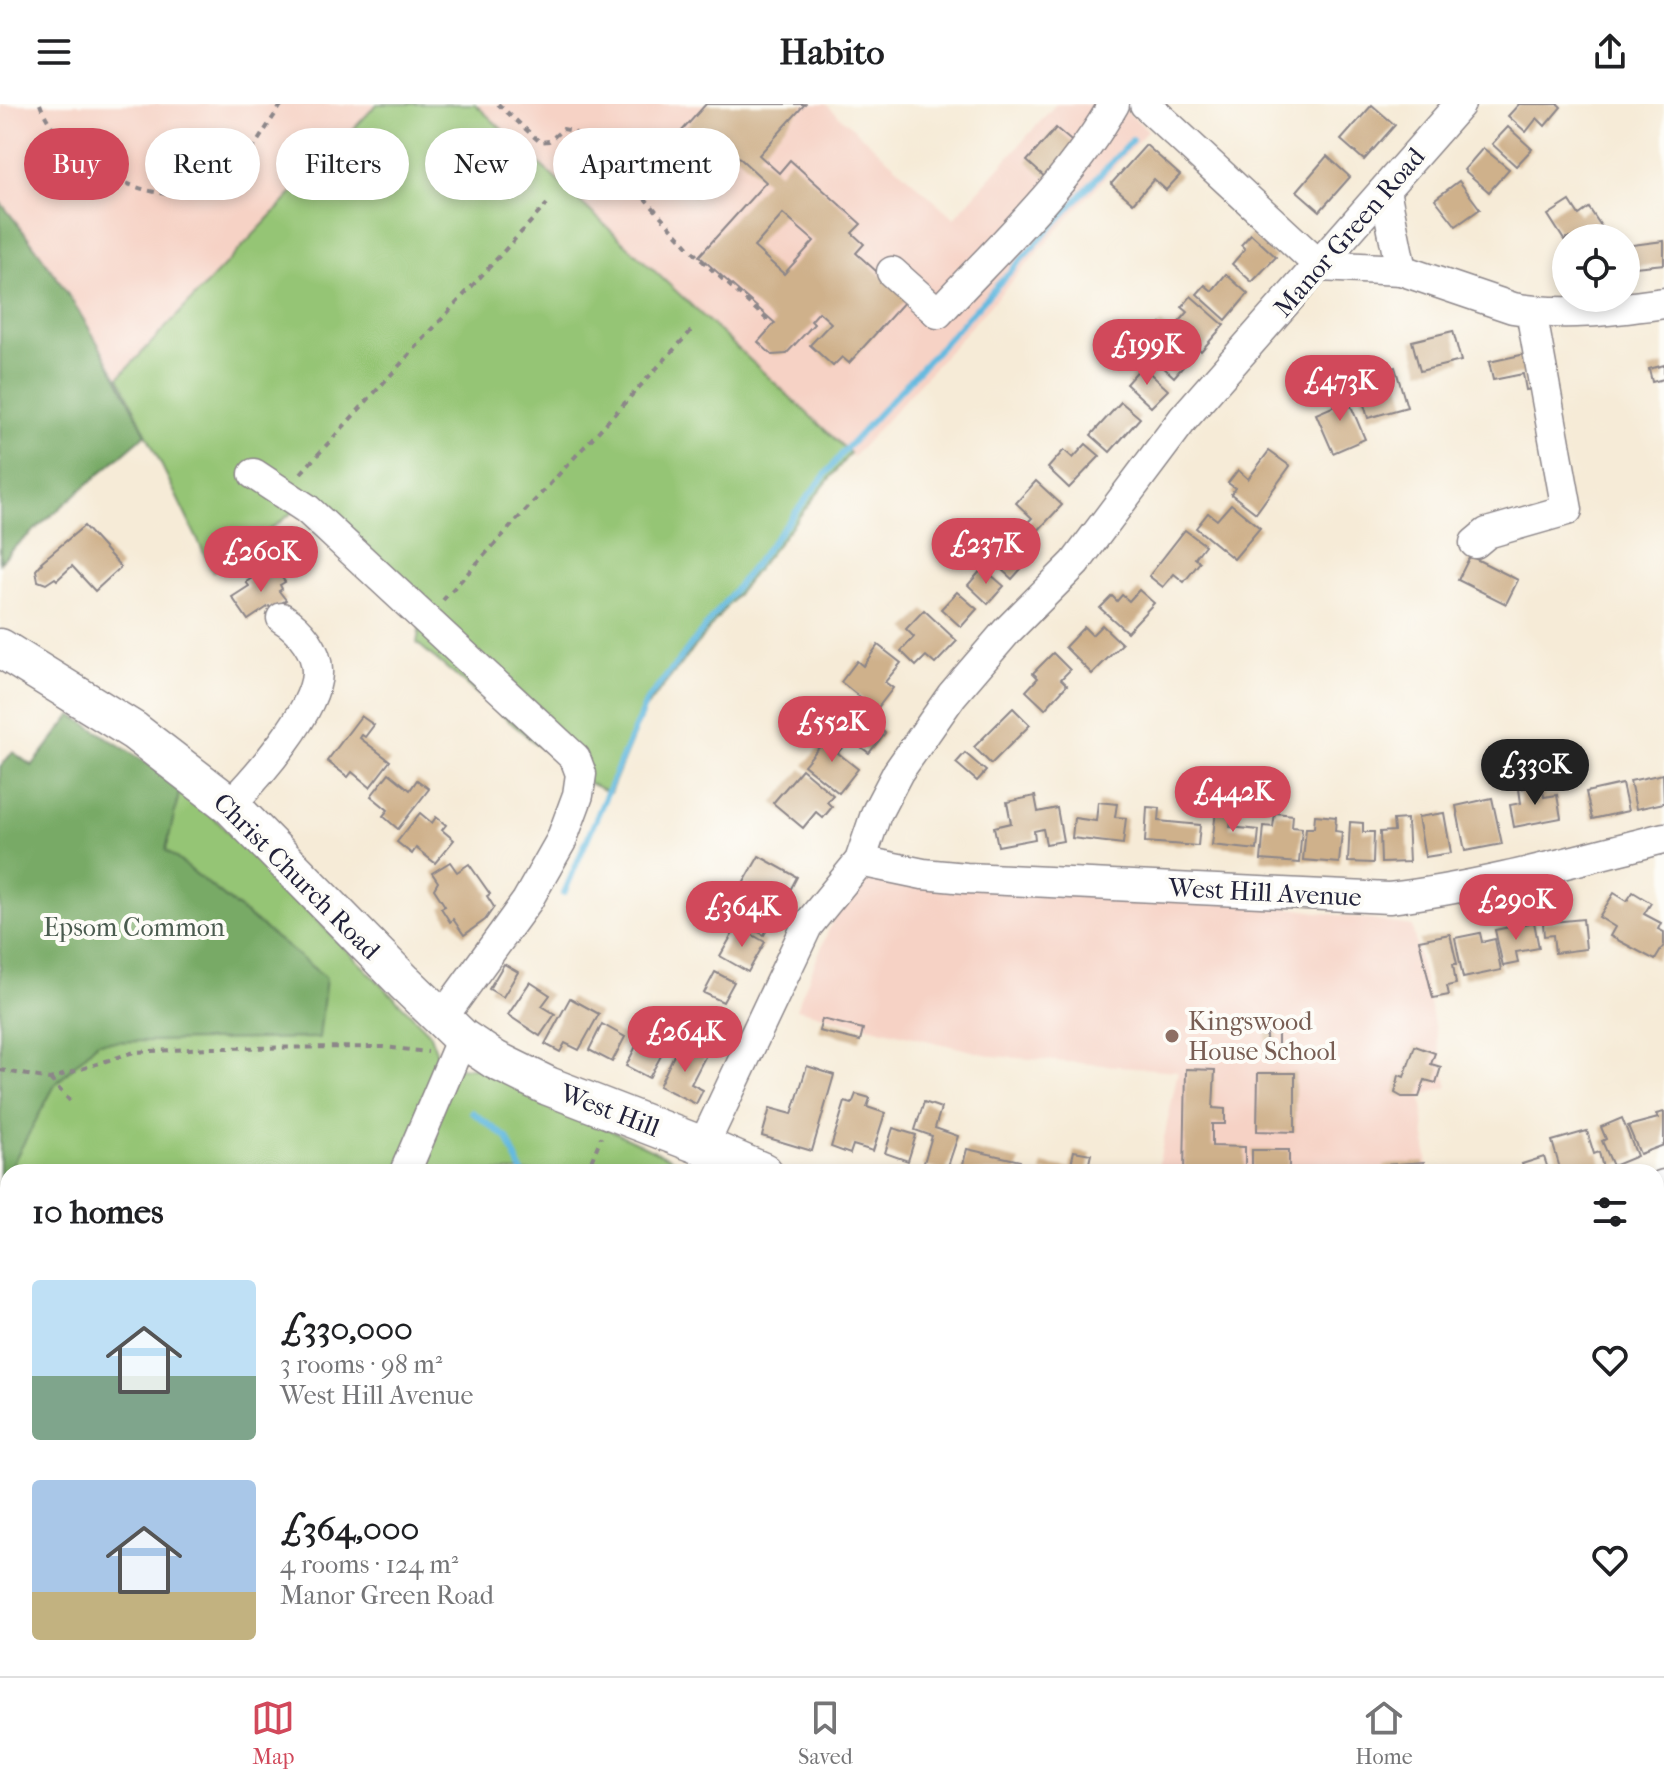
<!DOCTYPE html>
<meta charset="utf-8">
<style>
body{margin:0;font-family:"IM FELL French Canon",serif;background:#f6f6f6;color:#202124;height:100vh;display:flex;flex-direction:column;font-size:30px;white-space:nowrap}
*{box-sizing:border-box;margin:0}
p{font-size:26px;color:#757577}
.icon{flex:none;width:44px;height:44px;fill:none;stroke:currentColor;stroke-width:2;stroke-linecap:round;stroke-linejoin:round}
.map{position:relative;flex:1;overflow:hidden}
.panel{position:absolute;left:0px;top:1060px;width:1664px;height:512px;display:flex;flex-direction:column;background:#fff;border-radius:24px 24px 0 0;box-shadow:0 4px 12px #0003}
.panel>*{flex:none}
.top-card{position:absolute;left:24px;top:24px;width:800px;height:72px;display:flex;gap:16px}
.fabs{position:absolute;left:1552px;top:120px;display:grid;gap:16px}
.fabs a{display:grid;place-items:center;width:88px;height:88px;border-radius:50%;background:#fff;box-shadow:0 4px 12px #0003;font-size:40px}
.price{position:absolute;translate:-50% -68px;padding:0 18px;border-radius:28px;background:#d1495b;color:#fff;font-size:26px;line-height:52px;filter:drop-shadow(0 2px 4px #0008)}
.price::after{content:'';position:absolute;left:50%;top:48px;width:24px;height:18px;margin-left:-12px;background:inherit;clip-path:polygon(0 0,100% 0,50% 100%)}
.price.on{background:#222;color:#fff}
ul{padding:0;list-style:none}
li{display:flex;align-items:center;gap:24px;height:200px;padding:0 32px}
li span{display:grid;place-items:center;flex:none;width:224px;height:160px;border-radius:8px;color:#555}
li>.icon{margin-inline-start:auto}
span .icon{width:96px;height:96px;fill:#fffc;stroke-width:1}
li b{font-size:34px}
h2{display:flex;justify-content:space-between;align-items:center;height:96px;padding:0 32px;font-size:34px}
.tag{padding:0 28px;border-radius:36px;background:#fff;box-shadow:0 4px 12px #0003;font-size:28px;line-height:72px}
.tag.on{background:#d1495b;color:#fff}
header{display:flex;justify-content:space-between;align-items:center;height:104px;padding:0 32px;background:#fff;font-size:36px;font-weight:700}
.tab-bar{display:flex;justify-content:space-around;align-items:center;height:112px;border-top:2px solid #e0e0e0;background:#fff;font-size:22px;color:#757577}
.tab-bar a{display:grid;justify-items:center;gap:4px}
.tab-bar .on{color:#d1495b}
.map>svg:first-child{display:block}
</style>
<header><svg class="icon" aria-label="menu" viewBox="0 0 24 24"><path d="M4 6h16M4 12h16M4 18h16"/></svg>Habito<svg class="icon" aria-label="share" viewBox="0 0 24 24"><path d="M12 15V3M7 8l5-5 5 5M5 13v7h14v-7"/></svg></header>
<div class="map">
<svg width="1664" height="1572" viewBox="0 0 1664 1572">
<rect width="100%" height="100%" fill="#fdfcf7"/>
<filter id="ink" filterUnits="userSpaceOnUse"><feTurbulence type="fractalNoise" baseFrequency=".0125" numOctaves="2"/><feDisplacementMap in="SourceGraphic" scale="16" xChannelSelector="R" yChannelSelector="G"/><feConvolveMatrix kernelMatrix="1 2 1 2 8 2 1 2 1" color-interpolation-filters="sRGB"/></filter>
<filter id="wash" filterUnits="userSpaceOnUse"><feTurbulence type="fractalNoise" baseFrequency=".006" numOctaves="4" result="noise"/><feDisplacementMap in="SourceGraphic" scale="32" xChannelSelector="R" yChannelSelector="G"/><feGaussianBlur stdDeviation="1.8" result="paint"/><feColorMatrix in="noise" values="0 0 0 0 0 0 0 0 0 0 0 0 0 0 0 0 0 1.4 0 .05"/><feComposite in="paint" operator="in"/></filter>
<g filter="url(#wash)">
<rect width="100%" height="100%" fill="#f6ebd7"/>
<g fill="#f6d2c5">
<polygon points="0,0 377,0 119,273 69,190 0,98"/>
<polygon points="475,0 826,0 954,114 1056,0 1118,0 1148,26 853,353"/>
<polygon points="860,777 1271,801 1412,822 1448,983 1422,991 1428,1068 1157,1068 1178,967 993,952 796,905 840,798"/>
</g>
<g fill="#95c574" stroke="#5c7458" stroke-width="2">
<polygon points="377,0 475,0 850,349 645,605 610,689 574,672 417,539 421,516 300,403 213,468 119,273"/>
<polygon points="72,611 181,681 429,928 442,963 480,964 699,1068 8,1068 8,1179 0,1175 0,663 13,648 32,662"/>
<polygon points="1664,1100 1664,1314 1656,1312 1656,1103"/>
<polygon points="0,1196 8,1199 8,1259 0,1263"/>
<polygon points="53,1564 178,1564 176,1572 43,1572"/>
</g>
<g fill="#78aa66" stroke="#4d6650" stroke-width="2">
<path d="M0,98C59,169 106,247 146,330L10,447L0,459Z"/>
<polygon points="72,611 181,681 166,746 326,874 319,934 98,938 55,981 0,1083 0,663 13,648 32,662"/>
</g>
<g fill="none" stroke-linecap="round" stroke-linejoin="round">
<g stroke="#63bae0" stroke-width="6">
<polyline points="564,789 646,598 844,347 1132,36"/>
<polyline points="472,1008 507,1034 522,1068"/>
</g>
</g>
<g id="blocks">
<g fill="#cfb18b" fill-rule="evenodd">
<path d="M706,0H805L759,51L779,69L790,56L861,120L852,129L864,140L856,149L907,195L849,259L842,253L833,262L810,241L831,219L819,208L811,217L814,220L786,250L772,251L758,238L775,219L699,152L766,78L734,49L694,94L654,58ZM783,110L814,137L784,170L754,143Z"/>
<polygon points="1519,0 1558,0 1561,3 1545,22 1537,14 1526,28 1508,12"/>
<polygon points="1372,1 1395,21 1364,56 1341,36"/>
<polygon points="1508,23 1532,45 1516,62 1492,40"/>
<polygon points="1056,24 1076,41 1047,75 1027,57"/>
<polygon points="1146,41 1180,71 1166,86 1154,75 1133,99 1111,80"/>
<polygon points="1483,44 1509,65 1489,88 1464,66"/>
<polygon points="1327,52 1350,73 1320,107 1297,87"/>
<polygon points="1459,77 1480,105 1456,122 1435,95"/>
<polygon points="1570,97 1579,111 1589,104 1609,134 1566,134 1566,139 1548,111"/>
<polygon points="1251,130 1276,153 1252,178 1232,160 1245,145 1241,141"/>
<polygon points="1664,137 1664,160 1635,163 1632,141"/>
<polygon points="1226,170 1248,190 1226,216 1197,190 1205,181 1212,187"/>
<polygon points="1191,192 1224,221 1201,247 1175,223 1188,208 1182,203"/>
<polygon points="1161,219 1195,249 1174,273 1162,262 1170,253 1159,244 1164,239 1153,229"/>
<polygon points="1453,227 1461,257 1420,267 1412,237"/>
<polygon points="1530,249 1538,284 1526,286 1523,270 1493,276 1489,258"/>
<polygon points="1664,261 1664,275 1652,278 1649,265"/>
<polygon points="1142,262 1168,286 1151,303 1126,280"/>
<polygon points="1395,263 1407,303 1368,314 1360,287 1378,282 1375,270"/>
<polygon points="1343,283 1365,335 1333,349 1316,310 1335,302 1330,289"/>
<polygon points="1121,298 1140,314 1110,348 1091,331"/>
<polygon points="1086,340 1100,352 1069,384 1048,364 1064,346 1073,354"/>
<polygon points="1269,347 1290,362 1256,409 1231,390 1235,384 1228,379 1238,366 1248,375"/>
<polygon points="1036,377 1062,401 1033,432 1023,423 1032,414 1016,399"/>
<polygon points="1231,400 1260,424 1234,455 1196,424 1208,409 1217,416"/>
<polygon points="84,422 121,463 95,487 72,462 57,476 55,474 46,480 38,477 36,466 42,459 41,458"/>
<polygon points="1185,426 1205,441 1195,454 1200,458 1184,478 1174,470 1163,483 1149,472"/>
<polygon points="1013,427 1036,448 1012,475 989,454"/>
<polygon points="1470,452 1518,476 1506,500 1458,476"/>
<polygon points="275,464 285,478 280,481 282,485 279,487 286,496 272,506 269,502 248,516 232,493 249,482 246,478 257,471 259,475"/>
<polygon points="983,464 1004,482 988,500 968,481"/>
<polygon points="1139,486 1154,499 1127,528 1100,504 1112,492 1117,497 1122,491 1129,497"/>
<polygon points="957,488 977,505 961,523 941,505"/>
<polygon points="924,506 957,537 935,560 926,552 916,562 901,547 914,533 906,525"/>
<polygon points="1102,521 1122,540 1092,570 1065,543 1084,523 1092,531"/>
<polygon points="878,541 901,559 885,578 893,584 876,606 841,578 857,557 863,562"/>
<polygon points="1053,549 1070,566 1061,575 1067,581 1045,605 1026,587 1038,574 1033,569"/>
<polygon points="852,603 885,629 869,649 844,630 852,620 844,613"/>
<polygon points="1013,604 1030,621 991,660 974,643"/>
<polygon points="361,612 374,621 365,633 362,631 360,634 390,657 370,683 352,668 348,673 327,657"/>
<polygon points="831,629 845,640 838,649 858,665 839,689 804,661"/>
<polygon points="965,649 986,667 977,677 956,659"/>
<polygon points="802,665 833,691 827,698 832,703 823,714 816,708 803,724 773,699"/>
<polygon points="389,669 410,686 417,676 429,685 398,725 383,712 388,706 371,692"/>
<polygon points="1663,670 1664,699 1636,705 1630,677"/>
<polygon points="1622,680 1628,707 1592,715 1586,688"/>
<polygon points="1542,681 1544,693 1557,691 1561,714 1514,723 1510,701 1521,699 1519,685"/>
<polygon points="1035,692 1038,708 1057,704 1063,737 1046,740 1043,725 1034,727 1035,735 998,742 994,723 1011,719 1007,698"/>
<polygon points="1492,694 1502,740 1465,747 1456,702"/>
<polygon points="1098,698 1117,700 1115,713 1126,714 1123,740 1072,734 1074,714 1096,717"/>
<polygon points="1147,703 1160,704 1159,717 1200,721 1198,742 1145,738"/>
<polygon points="1216,707 1232,709 1230,723 1259,726 1257,746 1212,741"/>
<polygon points="420,709 432,719 436,713 446,721 442,726 454,736 435,759 416,744 412,750 397,738"/>
<polygon points="1275,709 1293,711 1292,723 1302,724 1299,759 1261,756 1264,722 1273,723"/>
<polygon points="1444,709 1451,749 1425,753 1418,713"/>
<polygon points="1315,711 1336,713 1335,727 1342,728 1339,759 1303,756 1306,724 1314,724"/>
<polygon points="1407,715 1409,758 1381,759 1380,728 1394,727 1393,716"/>
<polygon points="1350,718 1363,719 1363,728 1374,728 1373,759 1348,758"/>
<polygon points="759,752 797,773 786,794 782,792 778,800 743,780"/>
<polygon points="450,758 457,768 469,760 490,790 487,792 494,803 485,816 464,831 453,815 450,818 441,804 445,802 434,785 438,778 432,769"/>
<polygon points="1633,788 1651,799 1644,810 1661,819 1658,825 1664,828 1664,841 1655,856 1610,832 1615,823 1599,813 1614,789 1627,797"/>
<polygon points="751,796 776,810 764,831 739,817"/>
<polygon points="1583,815 1586,845 1555,849 1553,831 1544,832 1543,819"/>
<polygon points="1534,818 1539,844 1516,848 1518,859 1503,862 1495,826"/>
<polygon points="737,822 765,838 748,868 720,852"/>
<polygon points="1480,829 1482,838 1495,835 1501,866 1463,874 1455,834"/>
<polygon points="1450,830 1457,860 1453,860 1456,880 1447,882 1449,891 1433,894 1419,836"/>
<polygon points="504,860 518,868 503,893 489,885"/>
<polygon points="715,868 734,878 723,898 704,889"/>
<polygon points="530,878 550,891 542,902 555,910 540,932 508,911"/>
<polygon points="570,894 599,910 579,946 565,939 560,948 545,940"/>
<polygon points="822,915 863,925 860,937 819,927"/>
<polygon points="602,920 625,933 612,958 589,946"/>
<polygon points="1266,929 1278,930 1278,951 1266,951"/>
<polygon points="638,938 662,950 649,974 626,962"/>
<polygon points="692,939 708,947 691,980 703,986 696,1000 659,982 675,949 684,954"/>
<polygon points="1415,942 1435,949 1431,960 1441,963 1436,979 1425,976 1419,993 1402,993 1395,989 1399,971 1404,973"/>
<polygon points="807,962 834,971 812,1047 762,1032 770,1004 792,1010"/>
<polygon points="1186,965 1215,966 1213,1004 1225,1005 1225,1020 1212,1020 1212,1042 1245,1043 1245,1068 1184,1068"/>
<polygon points="1258,969 1295,969 1295,1028 1257,1027"/>
<polygon points="856,990 870,994 867,1003 885,1009 873,1047 853,1041 850,1050 831,1043 845,998 852,1000"/>
<polygon points="924,998 941,1004 935,1024 958,1032 946,1068 923,1062 932,1032 915,1026"/>
<polygon points="1664,1008 1664,1041 1640,1050 1628,1022 1658,1014 1656,1010"/>
<polygon points="1622,1014 1637,1052 1613,1062 1602,1037 1606,1035 1601,1023"/>
<polygon points="893,1024 916,1031 908,1057 885,1049"/>
<polygon points="1587,1027 1594,1050 1599,1048 1604,1068 1561,1068 1552,1037"/>
<polygon points="967,1045 1020,1057 1017,1068 961,1068"/>
<rect x="1252" y="1046" width="37" height="22"/>
<polygon points="1074,1047 1091,1050 1087,1068 1041,1068 1042,1060 1070,1065"/>
<polygon points="1544,1053 1549,1068 1525,1068 1522,1060"/>
<polygon points="1424,1058 1424,1068 1385,1068 1384,1061"/>
<polygon points="8,1320 8,1348 0,1352 0,1324"/>
<polygon points="8,1366 8,1426 0,1421 0,1381"/>
<polygon points="1656,1384 1664,1386 1664,1427 1656,1424"/>
<polygon points="8,1484 8,1527 6,1524 0,1529 0,1490"/>
<polygon points="252,1564 291,1564 289,1572 251,1572"/>
<polygon points="384,1564 419,1564 419,1572 373,1572 374,1568 384,1569"/>
<polygon points="699,1564 727,1564 726,1572 697,1572"/>
<polygon points="822,1564 864,1564 862,1572 820,1572"/>
<polygon points="1152,1564 1181,1571 1181,1572 1150,1572"/>
<polygon points="1438,1564 1479,1564 1479,1570 1438,1572"/>
<polygon points="1486,1564 1527,1566 1527,1572 1486,1572"/>
<polygon points="1564,1564 1582,1564 1583,1572 1565,1572"/>
<polygon points="535,1565 567,1568 566,1572 534,1572"/>
</g>
</g>
</g>
<g filter="url(#ink)">
<use href="#blocks" fill-opacity="0" stroke="#8c8689" stroke-width="2"/>
<g fill="none" stroke-linecap="round" stroke-linejoin="round">
<defs>
<g id="minor">
<polyline points="1145,0 1320,162"/>
<polyline points="1385,86 1401,166"/>
<path d="M1320,162L1401,166L1513,204C1564,213 1613,206 1664,199"/>
<path d="M892,168L938,209C1000,142 1069,79 1114,0"/>
<polyline points="254,370 307,405 575,654 581,670 578,691 561,737 527,797 442,914"/>
<polyline points="1475,439 1487,429 1567,406 1531,207"/>
<path d="M230,701C256,674 316,607 317,569C318,547 300,525 282,514"/>
<path d="M860,757L923,770L966,774L1389,794C1482,783 1573,757 1664,734"/>
<polyline points="703,1042 807,822 860,757 876,710 898,668 952,591 1007,527 1075,459 1183,315 1460,0"/>
<polyline points="405,1068 462,934"/>
<polyline points="1656,1084 1664,1081"/>
<polyline points="1656,1173 1664,1163"/>
<polyline points="0,1183 8,1187"/>
<polyline points="0,1288 8,1284"/>
<polyline points="1289,1564 1311,1572"/>
<polyline points="27,1572 37,1564"/>
<polyline points="185,1572 187,1564"/>
<polyline points="476,1572 478,1564"/>
<polyline points="775,1572 776,1564"/>
<polyline points="1090,1572 1092,1564"/>
</g>
<g id="major">
<polyline points="0,544 134,627 230,701 404,878 462,934 495,956 548,982 703,1042 763,1068"/>
<polyline points="1656,1333 1664,1335"/>
</g>
</defs>
<use href="#minor" stroke="#8c8689" stroke-width="33"/>
<use href="#major" stroke="#8c8689" stroke-width="41"/>
<g stroke="#8c8689" stroke-width="4" stroke-dasharray="6 6" stroke-linecap="butt">
<path d="M40,0C62,61 171,119 228,75C243,63 270,17 282,0"/>
<polyline points="498,0 540,38 549,37 563,25 573,27 628,76 697,152 773,221"/>
<polyline points="301,369 547,100"/>
<polyline points="443,496 691,227"/>
<polyline points="0,966 50,975 134,948 209,944 384,943 428,948"/>
<polyline points="50,975 70,997"/>
<polyline points="587,1068 601,1033"/>
</g>
<use href="#minor" stroke="#fff" stroke-width="30"/>
<use href="#major" stroke="#fff" stroke-width="38"/>
</g>
</g>
<circle fill="#8d6e63" stroke="#fdfcf7" stroke-width="3" cx="1172" cy="932" r="8"/>
<g text-anchor="middle" stroke-width="8" stroke-linejoin="round" paint-order="stroke">
<g font-size="26" fill="#22223b" stroke="#fdfcf7">
<text transform="translate(1349 128) rotate(-49)" y="9">Manor Green Road</text>
<text transform="translate(297 772) rotate(45)" y="9">Christ Church Road</text>
<text transform="translate(1265 788) rotate(3)" y="9">West Hill Avenue</text>
<text transform="translate(610 1006) rotate(21)" y="9">West Hill</text>
</g>
<g font-size="26" fill="#4a5b4f" stroke="#fdfcf7">
<text x="134" y="832">Epsom Common</text>
</g>
<g font-size="26" fill="#785e54" stroke="#fdfcf7" text-anchor="start">
<text x="1188" y="926">Kingswood<tspan x="1188" dy="30">House School</tspan></text>
</g>
</g>
</svg>
<div class="fabs">
<a><svg class="icon" aria-label="locate" viewBox="0 0 24 24"><circle cx="12" cy="12" r="6"/><path d="M12 2v4M12 18v4M2 12h4M18 12h4"/></svg></a>
</div>
<b class="price" style="left:1147px;top:283px">£199K</b>
<b class="price" style="left:1340px;top:319px">£473K</b>
<b class="price" style="left:986px;top:482px">£237K</b>
<b class="price" style="left:261px;top:490px">£260K</b>
<b class="price" style="left:832px;top:660px">£552K</b>
<b class="price on" style="left:1535px;top:703px">£330K</b>
<b class="price" style="left:1233px;top:730px">£442K</b>
<b class="price" style="left:1516px;top:838px">£290K</b>
<b class="price" style="left:742px;top:845px">£364K</b>
<b class="price" style="left:685px;top:970px">£264K</b>
<div class="top-card">
<a class="tag on">Buy</a>
<a class="tag">Rent</a>
<a class="tag">Filters</a>
<a class="tag">New</a>
<a class="tag">Apartment</a>
</div>
<section class="panel">
<h2>10 homes<svg class="icon" aria-label="filters" viewBox="0 0 24 24"><path d="M4 7h16M4 17h16"/><circle cx="9" cy="7" r="2"/><circle cx="15" cy="17" r="2"/></svg></h2>
<ul>
<li><span style="background:linear-gradient(#bfe0f5 60%,#7fa58c 0)"><svg class="icon" aria-label="home" viewBox="0 0 24 24"><path d="M3 11l9-7 9 7M6 9v11h12V9"/></svg></span><div><b>£330,000</b><p>3 rooms · 98 m²</p><p>West Hill Avenue</p></div><svg class="icon" aria-label="heart" viewBox="0 0 24 24"><path d="M12 20l-8-8c-3-5 5-10 8-4 3-6 11-1 8 4z"/></svg></li>
<li><span style="background:linear-gradient(#a9c7e8 70%,#c2b280 0)"><svg class="icon" aria-label="home" viewBox="0 0 24 24"><path d="M3 11l9-7 9 7M6 9v11h12V9"/></svg></span><div><b>£364,000</b><p>4 rooms · 124 m²</p><p>Manor Green Road</p></div><svg class="icon" aria-label="heart" viewBox="0 0 24 24"><path d="M12 20l-8-8c-3-5 5-10 8-4 3-6 11-1 8 4z"/></svg></li>
</ul>
</section>
</div>
<nav class="tab-bar">
<a class="on"><svg class="icon" aria-label="map" viewBox="0 0 24 24"><path d="M3 6l6-2 6 2 6-2v14l-6 2-6-2-6 2zM9 4v14M15 6v14"/></svg>Map</a>
<a><svg class="icon" aria-label="saved" viewBox="0 0 24 24"><path d="M7 4h10v16l-5-4-5 4z"/></svg>Saved</a>
<a><svg class="icon" aria-label="home" viewBox="0 0 24 24"><path d="M3 11l9-7 9 7M6 9v11h12V9"/></svg>Home</a>
</nav>
